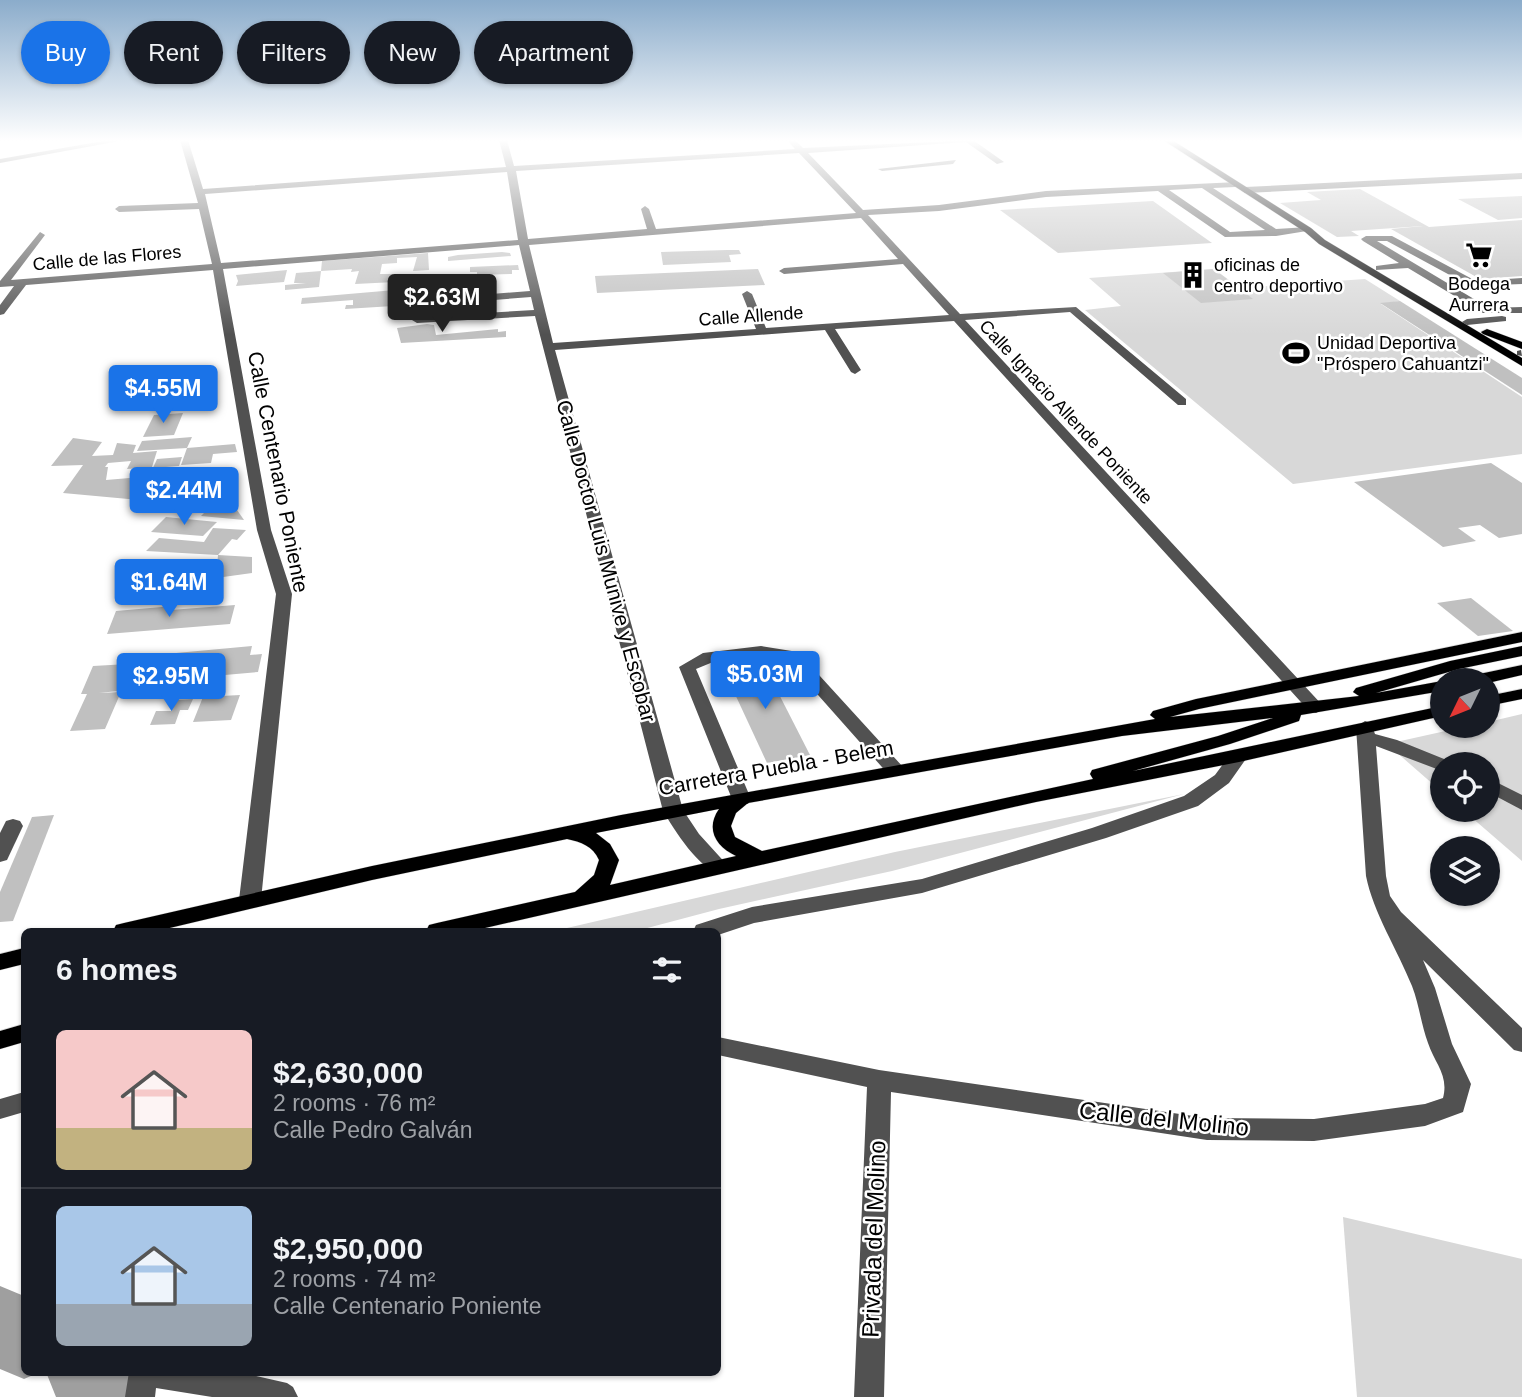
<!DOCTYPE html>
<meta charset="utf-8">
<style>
body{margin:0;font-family:Helvetica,sans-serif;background:#242831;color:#f1f3f6;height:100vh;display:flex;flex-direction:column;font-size:26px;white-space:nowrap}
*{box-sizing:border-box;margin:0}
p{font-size:23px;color:#9ea1a6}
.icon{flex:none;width:38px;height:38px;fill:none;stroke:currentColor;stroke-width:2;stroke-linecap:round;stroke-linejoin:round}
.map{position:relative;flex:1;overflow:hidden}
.drawer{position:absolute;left:21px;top:928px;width:700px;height:448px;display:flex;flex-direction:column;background:#171b24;border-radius:10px;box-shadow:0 2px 5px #0004}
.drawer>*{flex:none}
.guide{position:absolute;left:21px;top:21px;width:700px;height:63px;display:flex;gap:14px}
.needle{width:46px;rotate:227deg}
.controls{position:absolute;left:1430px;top:668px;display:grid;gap:14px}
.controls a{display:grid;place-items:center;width:70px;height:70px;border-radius:50%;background:#171b24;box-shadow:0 2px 5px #0004;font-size:35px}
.price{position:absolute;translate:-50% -60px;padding:0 16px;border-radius:7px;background:#1a73e8;color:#fff;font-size:23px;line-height:46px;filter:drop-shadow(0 2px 4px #0008)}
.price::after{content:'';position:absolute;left:50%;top:42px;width:21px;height:16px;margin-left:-10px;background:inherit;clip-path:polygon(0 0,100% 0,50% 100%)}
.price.selected{background:#222;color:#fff}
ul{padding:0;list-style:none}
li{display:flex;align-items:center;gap:21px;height:175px;padding:0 35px}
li+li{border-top:2px solid #363941}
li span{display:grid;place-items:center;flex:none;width:196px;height:140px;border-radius:10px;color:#555}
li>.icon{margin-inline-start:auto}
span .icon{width:84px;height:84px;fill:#fffc;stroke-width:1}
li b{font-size:30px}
h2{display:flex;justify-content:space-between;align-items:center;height:84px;padding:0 35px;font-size:30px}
.pill{padding:0 24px;border-radius:32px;background:#171b24;box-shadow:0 2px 5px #0004;font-size:24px;line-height:63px}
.pill.selected{background:#1a73e8;color:#fff}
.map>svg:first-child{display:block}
</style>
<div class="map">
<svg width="1522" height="1397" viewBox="0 0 1522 1397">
<rect width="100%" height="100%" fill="#fff"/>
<g fill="#d8d8d8">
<polygon points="1214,269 1240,288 1365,279 1400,301 1381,304 1522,397 1522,454 1293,484 1085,310 1121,306 1089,278"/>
<polygon points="1522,714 1522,861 1463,810 1488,810 1488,765 1442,765 1442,792 1387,744 1468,726 1488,726 1488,722"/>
<polygon points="1184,794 892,871 719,909 636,931 554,931 895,852"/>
<polygon points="1343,1217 1522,1259 1522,1397 1357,1397"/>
</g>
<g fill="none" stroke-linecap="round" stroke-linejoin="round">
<g fill="#9f9f9f" fill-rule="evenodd">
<polygon points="0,1286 24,1296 24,1372 40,1372 24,1379 0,1369"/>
<polygon points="46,1372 141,1372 145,1381 138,1397 56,1397"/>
</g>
</g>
<g fill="#c0c0c0">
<polygon points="1360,189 1429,227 1522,220 1522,276 1480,279 1391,229 1423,226 1351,231 1359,236 1337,237 1280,203 1321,200 1307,192"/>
<polygon points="1522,196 1522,218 1498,220 1458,199"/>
<polygon points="1153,201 1212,243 1058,253 1000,210"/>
<polygon points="727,250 739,250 741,254 729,255 731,262 663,265 661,252"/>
<polygon points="502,252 510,253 511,256 448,261 448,257 458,255"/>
<polygon points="428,253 429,270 413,271 417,257 397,258 397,263 382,264 380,274 396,274 395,282 355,284 359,271 351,272 352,269 321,271 322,261"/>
<polygon points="518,265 519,270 512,270 512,274 477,275 477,272 470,272 470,267"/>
<polygon points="758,269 765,285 597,293 595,276"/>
<polygon points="1214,269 1253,299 1201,303 1163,273"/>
<polygon points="287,270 284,282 236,286 238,281 236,275"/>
<polygon points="321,271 319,287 285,290 285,285 306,283 294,283 296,273"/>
<polygon points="470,279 471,290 463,297 395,302 394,298 393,306 345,309 346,305 353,305 353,300 301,304 302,298 395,290 396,284"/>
<polygon points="1400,301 1522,378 1522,395 1380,303"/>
<polygon points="427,324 434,325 436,335 498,329 498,332 506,331 506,337 401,343 397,328"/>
<polygon points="183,413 174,435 143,437 154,415"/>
<polygon points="192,437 187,448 235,444 237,452 213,454 211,463 181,465 187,448 137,451 142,441"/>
<polygon points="73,438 102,442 92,456 113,455 117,443 136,445 133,453 157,451 152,467 127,469 131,461 108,463 105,467 108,467 106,480 177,474 165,495 183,499 178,508 157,509 161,502 63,493 83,465 51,466"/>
<polygon points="182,457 179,466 153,468 157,459"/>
<polygon points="1491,463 1522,483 1522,534 1499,538 1480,525 1458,528 1476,541 1443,547 1354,482"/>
<polygon points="230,467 237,496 211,501 206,478 219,475 217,469"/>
<polygon points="212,505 235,507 244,520 201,516"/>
<polygon points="166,517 217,522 203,536 151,532"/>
<polygon points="213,528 246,530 237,540 232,539 218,555 146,551 159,538 204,542"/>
<polygon points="218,555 252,557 252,573 216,578"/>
<polygon points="1471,598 1513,631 1478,636 1437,603"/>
<polygon points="235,605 230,624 107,634 116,611 173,606 171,610"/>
<polygon points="252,646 250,655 262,654 258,672 168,680 176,653"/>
<polygon points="760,657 810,755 767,763 721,664"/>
<polygon points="128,664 118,691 99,693 121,692 105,729 70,731 87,694 81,694 93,666"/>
<polygon points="240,695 231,720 193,722 203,697"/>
<polygon points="193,699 188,710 180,710 175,724 150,725 156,711 171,711 175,700"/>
<polygon points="54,815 13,921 0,922 0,892 32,817"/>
</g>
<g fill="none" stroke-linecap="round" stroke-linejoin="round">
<defs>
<g id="major">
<polygon points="1163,140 1172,140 1311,228 1325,240 1522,358 1522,366 1319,244 1305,232"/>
<polygon points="1487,329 1522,342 1522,349 1483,334 1481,332"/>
<path d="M1522,632V642L1199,709L1170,717L1359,696L1353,692L1356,688L1450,661L1522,646V656L1459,669L1376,693L1442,681V691L1301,715L1299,721L1230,744L1133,771L1442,706V716L1239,762L1036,802L472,931H426L429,925L437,923L575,892L594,875L599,860C593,846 581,842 567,839L372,880L157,931H113L116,925L124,923L372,866L621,815L1155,719L1150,715L1153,711L1196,699ZM1273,718L1218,736L1092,770L1090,774L1093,779L762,851L735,837L731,826L736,813L748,803L1122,736ZM719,809C705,829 716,847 736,856L610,885L619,860L610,844L596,833Z"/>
<polygon points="1522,665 1522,675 1488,683 1463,681 1465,677"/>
<polygon points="1522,689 1522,699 1488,706 1488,696"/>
<polygon points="24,948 24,964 0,970 0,954"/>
<polygon points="24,1024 24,1042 0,1049 0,1031"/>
</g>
</defs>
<use href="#major" stroke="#dbdbdb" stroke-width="1"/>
<g fill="#515151" fill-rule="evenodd">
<polygon points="109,140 125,140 0,163 0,159"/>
<path d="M180,140H188L203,189L506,167L499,140H507L514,166L795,149L787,140H795L803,148L973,140L1004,162L997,164L966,142L808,153L863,210L939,205L1046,191L1238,182L1235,187L1213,188L1276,229L1308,227L1313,230L1276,236L1225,237L1158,191L1046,197L939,211L868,215L960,314L1076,307L1186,399V405H1178L1070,312L965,320L1325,708L1316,713L1310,712L954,321L835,329L861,370L855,374L851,372L825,330L555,350L683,810L699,834L729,867L726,872C704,879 674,829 663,811L535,316L417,323L412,320L417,317L534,310L531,297L429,305L424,302L429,299L530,291L519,245L223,269L271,530L292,594L261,900L257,905L250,908L243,905L239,900L276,594L257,530L213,270L26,285L4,314L0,315V305L14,286L0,287V281L40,232L45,235L11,280L212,264L199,209L119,212L115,209L119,206L198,203ZM799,153L856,213L656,229L649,209L645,206L641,209L647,229L528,239L516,171ZM507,172L518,240L221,263L205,194ZM1202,188L1265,230L1230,232L1169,190ZM861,218L898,259L784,268L779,271L784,274L903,264L949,315L766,328L752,294L747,291L742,294L756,329L553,343L529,245Z"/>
<polygon points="956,160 953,164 882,171 878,169"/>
<polygon points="1522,173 1522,179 1245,193 1241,190 1245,187"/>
<polygon points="1366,236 1392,236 1476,281 1522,278 1522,284 1470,286 1387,241 1377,241 1489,308 1522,307 1522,313 1483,313 1408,268 1376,270 1376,266 1399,263 1363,241 1361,239"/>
<polygon points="1502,316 1506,317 1506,321 1467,325 1462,322 1467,319"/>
<polygon points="1521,350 1522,356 1517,355 1517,351"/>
<polygon points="761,646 798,652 903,767 905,771 903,775 889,775 787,660 761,656 713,662 696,669 751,799 748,804 734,804 679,667 703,653"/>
<path d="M1365,721L1371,723L1375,734L1397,740L1449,761L1451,765H1442V771L1376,746L1386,876L1390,896L1401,912L1522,1028V1052L1514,1050L1423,960L1435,988L1452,1044L1471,1084L1463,1112L1425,1126L1314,1141L1207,1140L891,1092L884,1397H854L867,1087L718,1055V1037L879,1070L1207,1118L1314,1119L1425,1104L1443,1098C1449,1075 1435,1064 1428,1043C1421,1024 1419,1004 1412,986C1398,951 1373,912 1366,876L1356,727Z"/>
<polygon points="1239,750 1248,756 1229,783 1198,806 1106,838 922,893 754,923 718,935 718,931 693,931 696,925 752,907 922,879 1092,828 1184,796 1215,775 1232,752"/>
<polygon points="1488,778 1522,795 1522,810 1488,792"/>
<polygon points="13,819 20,821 23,826 7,860 0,862 0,833 6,821"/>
<polygon points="24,1092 24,1112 0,1119 0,1099"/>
<polygon points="129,1372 239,1372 287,1383 293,1387 298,1397 212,1397 156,1388 155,1397 125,1397"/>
</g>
<use href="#major" fill="#000" fill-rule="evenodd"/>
</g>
<linearGradient id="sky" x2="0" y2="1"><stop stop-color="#8baccb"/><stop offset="0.42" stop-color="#fff"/><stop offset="1" stop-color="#fff" stop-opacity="0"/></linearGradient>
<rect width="1522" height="335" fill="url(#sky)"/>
<defs>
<symbol id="supermarket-bare" viewBox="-9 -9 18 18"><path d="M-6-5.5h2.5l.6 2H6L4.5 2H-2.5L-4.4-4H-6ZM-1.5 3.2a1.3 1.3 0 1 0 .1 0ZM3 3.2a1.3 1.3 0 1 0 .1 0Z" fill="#000" stroke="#fff" stroke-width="2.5" paint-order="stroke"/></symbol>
<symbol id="building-bare" viewBox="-9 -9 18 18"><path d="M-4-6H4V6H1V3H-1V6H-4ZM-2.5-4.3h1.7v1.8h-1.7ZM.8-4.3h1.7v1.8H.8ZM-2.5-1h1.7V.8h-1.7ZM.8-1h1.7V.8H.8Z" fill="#000" stroke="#fff" stroke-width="2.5" paint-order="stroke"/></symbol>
<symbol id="stadium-bare" viewBox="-9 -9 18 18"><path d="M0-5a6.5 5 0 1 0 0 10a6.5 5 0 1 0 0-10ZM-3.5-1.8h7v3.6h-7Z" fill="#000" stroke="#fff" stroke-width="2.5" paint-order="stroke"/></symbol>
</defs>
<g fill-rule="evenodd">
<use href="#supermarket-bare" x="1460" y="236" width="38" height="38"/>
<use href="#building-bare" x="1174" y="256" width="38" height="38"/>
<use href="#stadium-bare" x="1277" y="334" width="38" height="38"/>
</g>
<g text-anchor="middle" stroke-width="5" stroke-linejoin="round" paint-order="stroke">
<g font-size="18" fill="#000" stroke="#fff">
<text transform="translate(107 258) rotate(-5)" y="6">Calle de las Flores</text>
<text transform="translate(751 316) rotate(-4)" y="6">Calle Allende</text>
<text transform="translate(1066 412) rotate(47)" y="6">Calle Ignacio Allende Poniente</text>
</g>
<g font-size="18" fill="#000" stroke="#fff" text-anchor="start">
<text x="1214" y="271">oficinas de<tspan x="1214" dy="21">centro deportivo</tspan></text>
<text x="1479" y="290" text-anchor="middle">Bodega<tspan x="1479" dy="21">Aurrera</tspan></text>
<text x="1317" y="349">Unidad Deportiva<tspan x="1317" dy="21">"Próspero Cahuantzi"</tspan></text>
</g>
<g font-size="21" fill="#000" stroke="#fff">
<text transform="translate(278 472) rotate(79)" y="7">Calle Centenario Poniente</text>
<text transform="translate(606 561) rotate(75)" y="7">Calle Doctor Luis Munive y Escobar</text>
<text transform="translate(776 768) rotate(-10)" y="7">Carretera Puebla - Belem</text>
</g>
<g font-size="24" fill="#000" stroke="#fff">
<text transform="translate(1164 1119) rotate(6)" y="8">Calle del Molino</text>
<text transform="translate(874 1239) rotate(-88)" y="8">Privada del Molino</text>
</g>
</g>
</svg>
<div class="controls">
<a><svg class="needle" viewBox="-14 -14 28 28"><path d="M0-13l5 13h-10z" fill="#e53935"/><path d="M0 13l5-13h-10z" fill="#9ea1a6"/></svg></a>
<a><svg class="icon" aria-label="locate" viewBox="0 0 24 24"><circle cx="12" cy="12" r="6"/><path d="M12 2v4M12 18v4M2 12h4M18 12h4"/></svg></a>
<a><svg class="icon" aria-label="layers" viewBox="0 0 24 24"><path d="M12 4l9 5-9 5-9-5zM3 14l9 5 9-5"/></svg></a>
</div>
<b class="price selected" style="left:442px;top:334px">$2.63M</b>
<b class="price" style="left:163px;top:425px">$4.55M</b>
<b class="price" style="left:184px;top:527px">$2.44M</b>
<b class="price" style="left:169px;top:619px">$1.64M</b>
<b class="price" style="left:765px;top:711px">$5.03M</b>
<b class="price" style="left:171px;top:713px">$2.95M</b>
<div class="guide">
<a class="pill selected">Buy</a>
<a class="pill">Rent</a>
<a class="pill">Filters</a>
<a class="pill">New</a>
<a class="pill">Apartment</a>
</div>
<section class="drawer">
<h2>6 homes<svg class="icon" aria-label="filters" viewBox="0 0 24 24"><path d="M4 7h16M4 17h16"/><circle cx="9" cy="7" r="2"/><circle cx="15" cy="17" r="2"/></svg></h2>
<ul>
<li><span style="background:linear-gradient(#f6c9c9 70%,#c2b280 0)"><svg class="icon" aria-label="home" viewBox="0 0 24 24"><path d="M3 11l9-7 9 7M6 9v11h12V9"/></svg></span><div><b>$2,630,000</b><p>2 rooms · 76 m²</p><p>Calle Pedro Galván</p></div></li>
<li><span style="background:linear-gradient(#a9c7e8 70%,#9aa5b1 0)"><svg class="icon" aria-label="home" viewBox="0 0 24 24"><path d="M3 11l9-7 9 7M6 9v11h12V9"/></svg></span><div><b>$2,950,000</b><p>2 rooms · 74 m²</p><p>Calle Centenario Poniente</p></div></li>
</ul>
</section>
</div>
